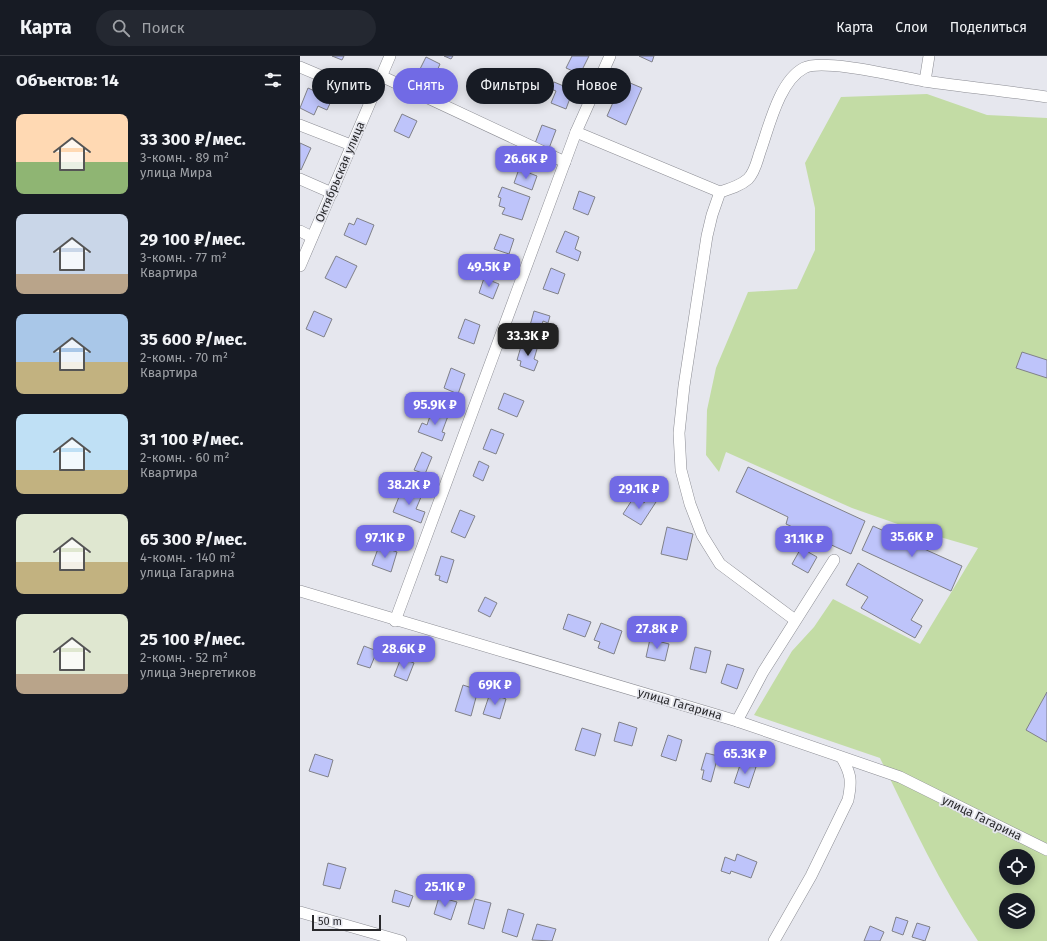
<!DOCTYPE html>
<html lang="ru">
<meta charset="utf-8">
<style>
body{margin:0;font-family:"Fira Sans",sans-serif;background:#242831;color:#f1f3f6;height:100vh;display:flex;flex-direction:column;font-size:15px;white-space:nowrap}
*{box-sizing:border-box;margin:0}
p{font-size:13px;color:#9ea1a6}
.icon{flex:none;width:22px;height:22px;fill:none;stroke:currentColor;stroke-width:2;stroke-linecap:round;stroke-linejoin:round}
.map{position:relative;flex:1;overflow:hidden}
.side{display:flex;flex-direction:column;background:#171b24;width:300px}
.side>*{flex:none}
.banner{position:absolute;left:12px;top:12px;width:380px;height:36px;display:flex;gap:8px}
.buttons{position:absolute;left:699px;top:793px;display:grid;gap:8px}
.buttons a{display:grid;place-items:center;width:36px;height:36px;border-radius:50%;background:#171b24;box-shadow:0 2px 10px #0003;font-size:20px}
.scale{position:absolute;left:12px;bottom:10px;width:69px;box-sizing:border-box;padding-left:4px;border:2px solid #29292c;border-top:0;font-size:11px;line-height:14px;white-space:nowrap;color:#29292c;-webkit-text-stroke:3px #e6e7ee;paint-order:stroke}
.price{position:absolute;translate:-50% -34px;padding:0 9px;border-radius:8px;background:#716ae5;color:#fff;font-size:13px;line-height:26px;filter:drop-shadow(0 1px 2px #0008)}
.price::after{content:'';position:absolute;left:50%;top:24px;width:12px;height:9px;margin-left:-6px;background:inherit;clip-path:polygon(0 0,100% 0,50% 100%)}
.price.current{background:#222;color:#fff}
ul{padding:0;list-style:none}
li{display:flex;align-items:center;gap:12px;height:100px;padding:0 16px}
li span{display:grid;place-items:center;flex:none;width:112px;height:80px;border-radius:8px;color:#555}
li>.icon{margin-inline-start:auto}
span .icon{width:48px;height:48px;fill:#fffc;stroke-width:1}
li b{font-size:17px}
h2{display:flex;justify-content:space-between;align-items:center;height:48px;padding:0 16px;font-size:17px}
.pill{padding:0 14px;border-radius:18px;background:#171b24;box-shadow:0 2px 10px #0003;font-size:14px;line-height:36px}
.pill.current{background:#716ae5;color:#fff}
header{display:flex;align-items:center;gap:24px;box-sizing:border-box;height:56px;padding:0 20px;background:#171b24;border-bottom:1px solid #363941}
header strong{font-size:19px}
nav{display:flex;gap:22px;margin-inline-start:auto;font-size:14px}
.search{width:280px;height:36px;background:#242831;display:flex;align-items:center;gap:10px;box-sizing:border-box;padding:0 14px;border-radius:22px;color:#9ea1a6;font-size:15px}
main{display:flex;flex:1;min-height:0}
.map>svg:first-child{display:block}
</style>
<header>
<strong>Карта</strong>
<div class="search"><svg class="icon" aria-label="search" viewBox="0 0 24 24"><circle cx="10" cy="10" r="6"/><path d="M15 15l6 6"/></svg>Поиск</div>
<nav><a>Карта</a><a>Слои</a><a>Поделиться</a></nav>
</header>
<main>
<section class="side">
<h2>Объектов: 14<svg class="icon" aria-label="filters" viewBox="0 0 24 24"><path d="M4 7h16M4 17h16"/><circle cx="9" cy="7" r="2"/><circle cx="15" cy="17" r="2"/></svg></h2>
<ul>
<li><span style="background:linear-gradient(#ffd9b3 60%,#8fb573 0)"><svg class="icon" aria-label="home" viewBox="0 0 24 24"><path d="M3 11l9-7 9 7M6 9v11h12V9"/></svg></span><div><b>33 300 ₽/мес.</b><p>3-комн. · 89 m²</p><p>улица Мира</p></div></li>
<li><span style="background:linear-gradient(#c9d6e8 75%,#b9a48a 0)"><svg class="icon" aria-label="home" viewBox="0 0 24 24"><path d="M3 11l9-7 9 7M6 9v11h12V9"/></svg></span><div><b>29 100 ₽/мес.</b><p>3-комн. · 77 m²</p><p>Квартира</p></div></li>
<li><span style="background:linear-gradient(#a9c7e8 60%,#c2b280 0)"><svg class="icon" aria-label="home" viewBox="0 0 24 24"><path d="M3 11l9-7 9 7M6 9v11h12V9"/></svg></span><div><b>35 600 ₽/мес.</b><p>2-комн. · 70 m²</p><p>Квартира</p></div></li>
<li><span style="background:linear-gradient(#bfe0f5 70%,#c2b280 0)"><svg class="icon" aria-label="home" viewBox="0 0 24 24"><path d="M3 11l9-7 9 7M6 9v11h12V9"/></svg></span><div><b>31 100 ₽/мес.</b><p>2-комн. · 60 m²</p><p>Квартира</p></div></li>
<li><span style="background:linear-gradient(#dfe7d0 60%,#c2b280 0)"><svg class="icon" aria-label="home" viewBox="0 0 24 24"><path d="M3 11l9-7 9 7M6 9v11h12V9"/></svg></span><div><b>65 300 ₽/мес.</b><p>4-комн. · 140 m²</p><p>улица Гагарина</p></div></li>
<li><span style="background:linear-gradient(#dfe7d0 75%,#b9a48a 0)"><svg class="icon" aria-label="home" viewBox="0 0 24 24"><path d="M3 11l9-7 9 7M6 9v11h12V9"/></svg></span><div><b>25 100 ₽/мес.</b><p>2-комн. · 52 m²</p><p>улица Энергетиков</p></div></li>
</ul>
</section>
<div class="map">
<svg width="747" height="885" viewBox="0 0 747 885">
<rect width="100%" height="100%" fill="#e6e7ee"/>
<path fill="#c3dca5" fill-rule="evenodd" d="M627,38L687,59L747,62V885H678C639,827 610,764 580,702L454,659L492,595L514,571L533,543L620,588L678,492L609,472L552,452L426,396L419,416L406,399L407,354L416,312L448,236L497,233L515,194V152L505,107L541,41ZM706,800H728V822H706ZM706,844H728V866H706Z"/>
<g fill="#bec4fa" stroke="#808188">
<polygon points="32,0 44,0 42,4"/>
<polygon points="144,0 153,0 151,3"/>
<polygon points="272,0 289,0 280,18 266,12"/>
<polygon points="339,0 354,0 352,6"/>
<polygon points="126,1 140,8 132,26 117,19"/>
<polygon points="323,24 342,32 326,69 307,60"/>
<polygon points="254,26 273,34 266,53 251,47 256,35 251,33"/>
<polygon points="8,32 32,43 27,54 18,50 14,59 0,52"/>
<polygon points="102,58 117,65 109,82 94,75"/>
<polygon points="242,69 256,74 248,95 234,90"/>
<polygon points="0,87 11,92 1,114 0,113"/>
<polygon points="219,113 237,120 232,134 214,127"/>
<polygon points="202,131 230,141 222,164 202,158 205,152 199,150 201,142 198,141"/>
<polygon points="279,135 295,141 288,159 273,153"/>
<polygon points="57,162 74,169 66,189 44,179 49,167 54,169"/>
<polygon points="265,175 279,181 275,193 281,196 278,205 256,196"/>
<polygon points="200,178 214,183 209,198 194,193"/>
<polygon points="36,200 57,210 46,232 25,222"/>
<polygon points="251,212 265,218 258,238 243,233"/>
<polygon points="184,222 199,228 193,243 179,237"/>
<polygon points="14,255 32,263 24,281 6,273"/>
<polygon points="234,255 250,260 248,267 243,265 240,276 229,273"/>
<polygon points="165,263 180,269 174,288 158,282"/>
<polygon points="222,287 237,293 234,303 238,305 234,315 220,310 221,305 217,304"/>
<polygon points="722,296 747,304 747,322 716,312"/>
<polygon points="151,312 165,318 158,338 144,332"/>
<polygon points="204,337 224,345 217,361 198,353"/>
<polygon points="132,354 148,360 142,376 145,377 142,385 118,376 122,367 127,369"/>
<polygon points="191,373 204,378 196,398 183,393"/>
<polygon points="122,396 132,401 125,418 114,414"/>
<polygon points="179,405 189,410 183,425 173,420"/>
<polygon points="448,411 565,465 551,498 486,468 488,461 436,436"/>
<polygon points="102,433 121,441 116,453 125,456 121,467 93,456"/>
<polygon points="334,441 344,447 348,441 356,446 341,469 323,458"/>
<polygon points="160,454 175,460 165,482 151,476"/>
<polygon points="573,470 662,510 651,535 562,494"/>
<polygon points="367,471 393,478 387,504 361,498"/>
<polygon points="79,490 97,496 91,516 72,509"/>
<polygon points="501,492 517,501 508,517 492,508"/>
<polygon points="141,500 154,504 147,527 139,524 140,520 135,519"/>
<polygon points="558,507 623,544 611,564 622,570 615,582 561,552 568,541 546,529"/>
<polygon points="185,541 197,547 190,561 178,555"/>
<polygon points="268,558 291,566 285,581 263,573"/>
<polygon points="301,567 322,575 314,598 298,592 300,586 294,584"/>
<polygon points="350,583 369,588 365,605 346,601"/>
<polygon points="64,590 77,595 70,612 57,608"/>
<polygon points="395,591 411,595 406,617 390,613"/>
<polygon points="101,602 114,607 107,625 94,620"/>
<polygon points="427,608 444,613 437,633 421,627"/>
<polygon points="163,629 178,634 171,660 155,655"/>
<polygon points="747,636 747,686 726,674"/>
<polygon points="190,637 206,643 200,663 183,658"/>
<polygon points="319,666 337,672 332,690 314,685"/>
<polygon points="282,672 301,678 295,700 275,694"/>
<polygon points="368,679 382,684 376,705 361,700"/>
<polygon points="406,697 418,700 411,726 402,723 404,714 401,714"/>
<polygon points="15,698 33,704 28,721 9,715"/>
<polygon points="441,706 456,711 449,732 434,727"/>
<polygon points="437,798 457,806 451,822 431,815 430,818 421,815 425,801 435,805"/>
<polygon points="28,807 46,812 40,833 23,829"/>
<polygon points="95,834 113,840 109,851 92,846"/>
<polygon points="139,841 157,846 151,864 134,858"/>
<polygon points="175,843 191,847 184,873 168,868"/>
<polygon points="208,853 224,858 217,881 202,876"/>
<polygon points="596,861 608,865 603,879 592,875"/>
<polygon points="617,867 630,871 625,885 612,881"/>
<polygon points="237,868 256,873 252,885 232,884"/>
<polygon points="570,870 584,876 580,885 564,885"/>
</g>
<g fill="none" stroke-linecap="round" stroke-linejoin="round">
<defs>
<g id="minor">
<polyline points="0,11 71,41"/>
<polyline points="81,20 265,106"/>
<polyline points="625,25 629,0"/>
<polyline points="0,69 51,89"/>
<path d="M276,76L420,136C430,133 440,130 448,123C455,116 457,105 460,96C469,71 479,25 504,12C523,2 600,21 624,25C665,31 706,35 747,41"/>
<polyline points="0,123 32,137"/>
<polyline points="420,136 412,159 407,180 384,330 379,377 381,414 390,448 402,479 420,508 495,564"/>
<polyline points="0,175 12,181"/>
<polyline points="0,210 90,0"/>
<polyline points="0,535 437,665 600,721 747,794"/>
<polyline points="95,565 276,76 310,0"/>
<polyline points="437,665 463,616 534,504"/>
<polyline points="0,856 101,885"/>
<path d="M474,885L511,820L548,744C552,725 551,718 542,702"/>
</g>
</defs>
<use href="#minor" stroke="#8c8d94" stroke-width="12"/>
<use href="#minor" stroke="#fff" stroke-width="11"/>
</g>
<g text-anchor="middle" stroke-width="3.5" stroke-linejoin="round" paint-order="stroke">
<g font-size="12" fill="#29292c" stroke="#e6e7ee">
<text transform="translate(40 116) rotate(-67)" y="4">Октябрьская улица</text>
<text transform="translate(380 648) rotate(16)" y="4">улица Гагарина</text>
<text transform="translate(682 762) rotate(26)" y="4">улица Гагарина</text>
</g>
</g>
</svg>
<div class="buttons">
<a><svg class="icon" aria-label="locate" viewBox="0 0 24 24"><circle cx="12" cy="12" r="6"/><path d="M12 2v4M12 18v4M2 12h4M18 12h4"/></svg></a>
<a><svg class="icon" aria-label="layers" viewBox="0 0 24 24"><path d="M12 4l9 5-9 5-9-5zM3 14l9 5 9-5"/></svg></a>
</div>
<div class="scale">50 m</div>
<b class="price" style="left:226px;top:124px">26.6K ₽</b>
<b class="price" style="left:189px;top:232px">49.5K ₽</b>
<b class="price current" style="left:228px;top:301px">33.3K ₽</b>
<b class="price" style="left:135px;top:370px">95.9K ₽</b>
<b class="price" style="left:109px;top:450px">38.2K ₽</b>
<b class="price" style="left:339px;top:454px">29.1K ₽</b>
<b class="price" style="left:612px;top:502px">35.6K ₽</b>
<b class="price" style="left:85px;top:503px">97.1K ₽</b>
<b class="price" style="left:504px;top:504px">31.1K ₽</b>
<b class="price" style="left:357px;top:594px">27.8K ₽</b>
<b class="price" style="left:104px;top:614px">28.6K ₽</b>
<b class="price" style="left:195px;top:650px">69K ₽</b>
<b class="price" style="left:445px;top:719px">65.3K ₽</b>
<b class="price" style="left:145px;top:852px">25.1K ₽</b>
<div class="banner">
<a class="pill">Купить</a>
<a class="pill current">Снять</a>
<a class="pill">Фильтры</a>
<a class="pill">Новое</a>
</div>
</div>
</main>
